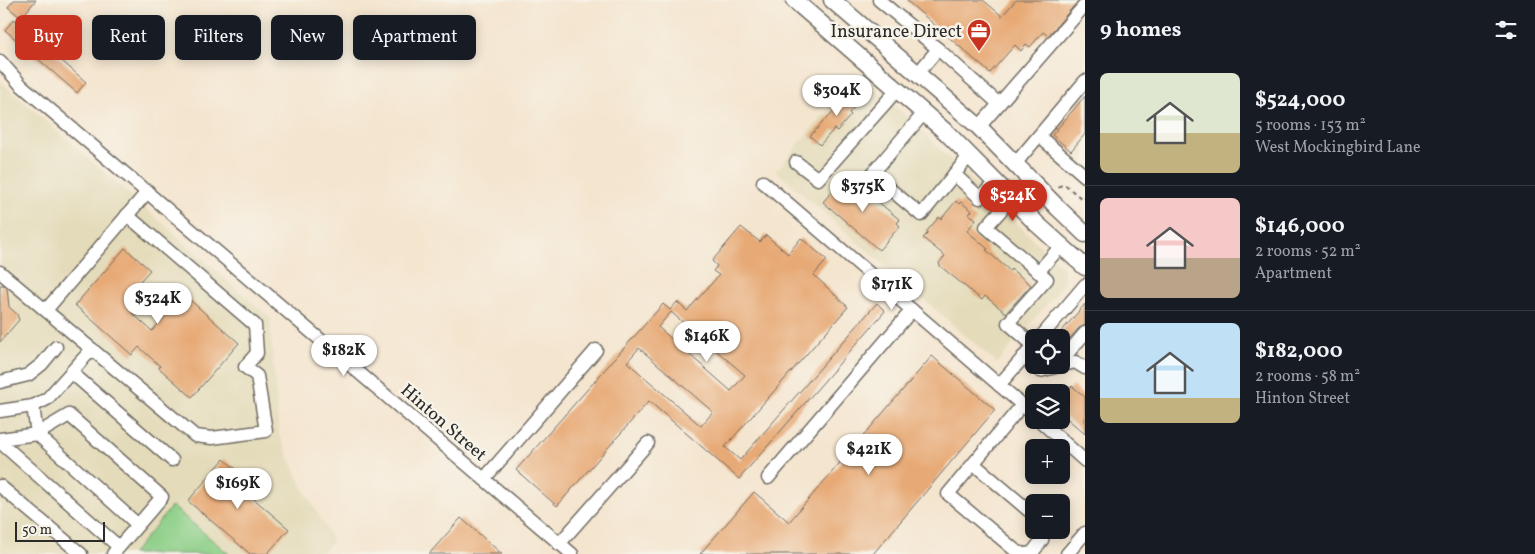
<!DOCTYPE html>
<meta charset="utf-8">
<style>
body{margin:0;font-family:Vollkorn,serif;background:#242831;color:#f1f3f6;height:100vh;display:flex;flex-direction:column;font-size:19px;white-space:nowrap}
*{box-sizing:border-box;margin:0}
p{font-size:16px;color:#9ea1a6}
.icon{flex:none;width:28px;height:28px;fill:none;stroke:currentColor;stroke-width:2;stroke-linecap:round;stroke-linejoin:round}
.map{position:relative;flex:1;overflow:hidden}
.details{display:flex;flex-direction:column;background:#171b24;width:450px}
.details>*{flex:none}
.hud{position:absolute;left:15px;top:15px;width:475px;height:45px;display:flex;gap:10px}
.tools{position:absolute;left:1025px;top:329px;display:grid;gap:10px}
.tools a{display:grid;place-items:center;width:45px;height:45px;border-radius:8px;background:#171b24;box-shadow:0 2px 12px #0003;font-size:25px}
.scale{position:absolute;left:15px;bottom:12px;width:90px;box-sizing:border-box;padding-left:5px;border:2px solid #2b2b2b;border-top:0;font-size:14px;line-height:18px;white-space:nowrap;color:#2b2b2b;-webkit-text-stroke:4px #f7f3e8;paint-order:stroke}
.price{position:absolute;translate:-50% -42px;padding:0 11px;border-radius:18px;background:#fff;color:#222;font-size:16px;line-height:32px;filter:drop-shadow(0 1px 2px #0008)}
.price::after{content:'';position:absolute;left:50%;top:30px;width:15px;height:11px;margin-left:-8px;background:inherit;clip-path:polygon(0 0,100% 0,50% 100%)}
.price.selected{background:#c8321e;color:#fff}
ul{padding:0;list-style:none}
li{display:flex;align-items:center;gap:15px;height:125px;padding:0 15px}
li+li{border-top:1px solid #363941}
li span{display:grid;place-items:center;flex:none;width:140px;height:100px;border-radius:8px;color:#555}
li>.icon{margin-inline-start:auto}
span .icon{width:60px;height:60px;fill:#fffc;stroke-width:1}
li b{font-size:21px}
h2{display:flex;justify-content:space-between;align-items:center;height:60px;padding:0 15px;font-size:21px}
.chip{padding:0 18px;border-radius:8px;background:#171b24;box-shadow:0 2px 12px #0003;font-size:18px;line-height:45px}
.chip.selected{background:#c8321e;color:#fff}
main{display:flex;flex:1;min-height:0}
.map>svg:first-child{display:block}
</style>
<main>
<div class="map">
<svg width="1085" height="554" viewBox="0 0 1085 554">
<rect width="100%" height="100%" fill="#f7f3e8"/>
<filter id="ink" filterUnits="userSpaceOnUse"><feTurbulence type="fractalNoise" baseFrequency=".02" numOctaves="2"/><feDisplacementMap in="SourceGraphic" scale="10" xChannelSelector="R" yChannelSelector="G"/><feConvolveMatrix kernelMatrix="1 2 1 2 8 2 1 2 1" color-interpolation-filters="sRGB"/></filter>
<filter id="wash" filterUnits="userSpaceOnUse"><feTurbulence type="fractalNoise" baseFrequency=".0096" numOctaves="4" result="noise"/><feDisplacementMap in="SourceGraphic" scale="20" xChannelSelector="R" yChannelSelector="G"/><feGaussianBlur stdDeviation="1.12" result="paint"/><feColorMatrix in="noise" values="0 0 0 0 0 0 0 0 0 0 0 0 0 0 0 0 0 1.4 0 .05"/><feComposite in="paint" operator="in"/></filter>
<g filter="url(#wash)">
<rect width="100%" height="100%" fill="#f4e5cf"/>
<g fill="#e4dbba">
<polygon points="858,74 909,119 1047,253 1064,268 1064,284 997,363 776,171"/>
<polygon points="0,81 270,318 279,435 302,486 333,541 321,554 229,554 172,506 132,554 0,554"/>
</g>
<polygon fill="#8dcf88" stroke="#5c7d5a" points="172,506 229,554 132,554"/>
<g id="blocks">
<g fill="#e7a974" fill-rule="evenodd">
<polygon points="14,0 36,0 21,18 8,7"/>
<polygon points="906,0 983,0 1002,16 1016,0 1079,0 1048,36 1043,32 1030,47 1026,44 1021,51 1015,45 990,73"/>
<polygon points="14,19 86,82 77,93 5,30"/>
<polygon points="856,87 864,93 857,101 859,102 849,113 851,115 837,131 834,129 820,145 810,136"/>
<polygon points="1085,96 1085,134 1071,151 1052,135"/>
<polygon points="844,177 847,180 849,178 863,191 864,190 900,220 897,223 900,226 879,250 823,202"/>
<polygon points="956,201 959,204 961,202 972,211 969,214 976,219 967,231 988,249 986,250 1010,271 1011,269 1031,285 1006,313 985,296 982,300 940,266 939,263 945,256 923,238 928,233 926,232 939,217 941,219"/>
<path d="M741,227L760,242L766,235L788,254L801,238L827,260L814,275L848,307L725,447L740,460L877,303L885,311L739,479L649,401L557,506L516,470L663,304L670,310L677,302L687,311L719,275L713,271L717,266L712,261ZM671,312L745,375L731,391L658,327ZM639,348L713,412L701,426L627,362Z"/>
<polygon points="125,248 150,270 140,281 151,291 132,313 152,331 170,310 160,302 174,286 239,343 192,397 159,368 160,366 139,347 132,355 75,305"/>
<polygon points="0,285 3,285 7,288 9,307 17,314 19,320 0,342"/>
<polygon points="1085,304 1085,325 1079,328 1069,339 1061,332"/>
<polygon points="932,356 995,410 873,554 700,554 754,492 789,522"/>
<polygon points="1072,386 1085,397 1085,434 1061,413 1061,394 1066,389 1068,391"/>
<polygon points="224,459 261,490 254,499 289,529 267,554 250,554 188,501"/>
<polygon points="461,518 502,554 429,554"/>
</g>
</g>
</g>
<g filter="url(#ink)">
<use href="#blocks" fill-opacity="0" stroke="#716c64" stroke-width="1"/>
<g fill="none" stroke-linecap="round" stroke-linejoin="round">
<defs>
<g id="minor">
<polyline points="879,0 938,49 918,73"/>
<polyline points="938,49 999,104"/>
<polyline points="0,61 21,85 572,554"/>
<polyline points="924,113 872,174 921,215 970,155"/>
<polyline points="979,127 1085,5"/>
<polyline points="1039,136 1085,176"/>
<polyline points="796,162 818,179 897,90"/>
<polyline points="1015,164 1085,81"/>
<polyline points="954,174 980,198 996,181"/>
<polyline points="763,182 1034,415"/>
<polyline points="1012,198 986,227 1047,279 1008,323 1033,345"/>
<polyline points="0,272 195,436 212,438 266,431 257,376 245,367 257,353 255,325 127,215"/>
<polyline points="1038,272 1061,246"/>
<polyline points="46,310 148,191"/>
<polyline points="1040,338 1085,285"/>
<polyline points="1023,357 1040,371 1075,362 1085,368"/>
<polyline points="1061,361 1085,333"/>
<polyline points="71,372 172,460"/>
<polyline points="0,382 28,375 42,364 56,347"/>
<polyline points="999,385 1029,351"/>
<polyline points="1022,405 948,494 1016,551 1024,554"/>
<polyline points="0,411 33,406 47,399 92,349"/>
<polyline points="1039,420 1085,461"/>
<polyline points="0,439 37,434 33,406"/>
<polyline points="0,442 119,547"/>
<polyline points="974,464 1034,515"/>
<polyline points="768,478 912,310"/>
<polyline points="484,479 596,350"/>
<polyline points="0,486 81,554"/>
<polyline points="559,544 648,443"/>
<polyline points="113,554 162,497 69,415 37,434 138,525"/>
<polyline points="1025,554 1032,553 1042,540 1044,530"/>
<polyline points="1067,554 1085,533"/>
</g>
<g id="major">
<polyline points="794,0 947,133 1037,224 1085,267"/>
<polyline points="832,0 979,127 1058,208 1085,234"/>
</g>
</defs>
<use href="#minor" stroke="#716c64" stroke-width="15"/>
<use href="#major" stroke="#716c64" stroke-width="19"/>
<polyline stroke="#716c64" stroke-width="2" stroke-dasharray="4 4" stroke-linecap="butt" points="1058,187 1064,184 1082,199 1085,196"/>
<use href="#minor" stroke="#fff" stroke-width="12"/>
<use href="#major" stroke="#fff" stroke-width="16"/>
</g>
</g>
<defs>
<symbol id="office-pin" viewBox="-11 -11 22 30"><path d="M0 17L-7.5 6A9.5 9.5 0 1 1 7.5 6Z" fill="#c8321e" stroke="#f7f3e8"/><path d="M-6-3h4V-5.5h4V-3h4V5H-6ZM-1-4.5V-3h2v-1.5ZM-6 0V1H6V0Z" fill="#fff"/></symbol>
</defs>
<g fill-rule="evenodd">
<use href="#office-pin" x="965" y="17" width="28" height="38"/>
</g>
<g text-anchor="middle" stroke-width="5" stroke-linejoin="round" paint-order="stroke">
<g font-size="18" fill="#2b2b2b" stroke="#f7f3e8" text-anchor="end">
<text x="962" y="37">Insurance Direct</text>
</g>
<g font-size="18" fill="#2b2b2b" stroke="#f7f3e8">
<text transform="translate(444 422) rotate(41)" y="6">Hinton Street</text>
</g>
</g>
</svg>
<div class="tools">
<a><svg class="icon" aria-label="locate" viewBox="0 0 24 24"><circle cx="12" cy="12" r="6"/><path d="M12 2v4M12 18v4M2 12h4M18 12h4"/></svg></a>
<a><svg class="icon" aria-label="layers" viewBox="0 0 24 24"><path d="M12 4l9 5-9 5-9-5zM3 14l9 5 9-5"/></svg></a>
<a>+</a>
<a>−</a>
</div>
<div class="scale">50 m</div>
<b class="price" style="left:837px;top:117px">$304K</b>
<b class="price" style="left:863px;top:213px">$375K</b>
<b class="price selected" style="left:1013px;top:222px">$524K</b>
<b class="price" style="left:892px;top:311px">$171K</b>
<b class="price" style="left:158px;top:325px">$324K</b>
<b class="price" style="left:707px;top:363px">$146K</b>
<b class="price" style="left:344px;top:377px">$182K</b>
<b class="price" style="left:869px;top:476px">$421K</b>
<b class="price" style="left:238px;top:510px">$169K</b>
<div class="hud">
<a class="chip selected">Buy</a>
<a class="chip">Rent</a>
<a class="chip">Filters</a>
<a class="chip">New</a>
<a class="chip">Apartment</a>
</div>
</div>
<section class="details">
<h2>9 homes<svg class="icon" aria-label="filters" viewBox="0 0 24 24"><path d="M4 7h16M4 17h16"/><circle cx="9" cy="7" r="2"/><circle cx="15" cy="17" r="2"/></svg></h2>
<ul>
<li><span style="background:linear-gradient(#dfe7d0 60%,#c2b280 0)"><svg class="icon" aria-label="home" viewBox="0 0 24 24"><path d="M3 11l9-7 9 7M6 9v11h12V9"/></svg></span><div><b>$524,000</b><p>5 rooms · 153 m²</p><p>West Mockingbird Lane</p></div></li>
<li><span style="background:linear-gradient(#f6c9c9 60%,#b9a48a 0)"><svg class="icon" aria-label="home" viewBox="0 0 24 24"><path d="M3 11l9-7 9 7M6 9v11h12V9"/></svg></span><div><b>$146,000</b><p>2 rooms · 52 m²</p><p>Apartment</p></div></li>
<li><span style="background:linear-gradient(#bfe0f5 75%,#c2b280 0)"><svg class="icon" aria-label="home" viewBox="0 0 24 24"><path d="M3 11l9-7 9 7M6 9v11h12V9"/></svg></span><div><b>$182,000</b><p>2 rooms · 58 m²</p><p>Hinton Street</p></div></li>
</ul>
</section>
</main>
